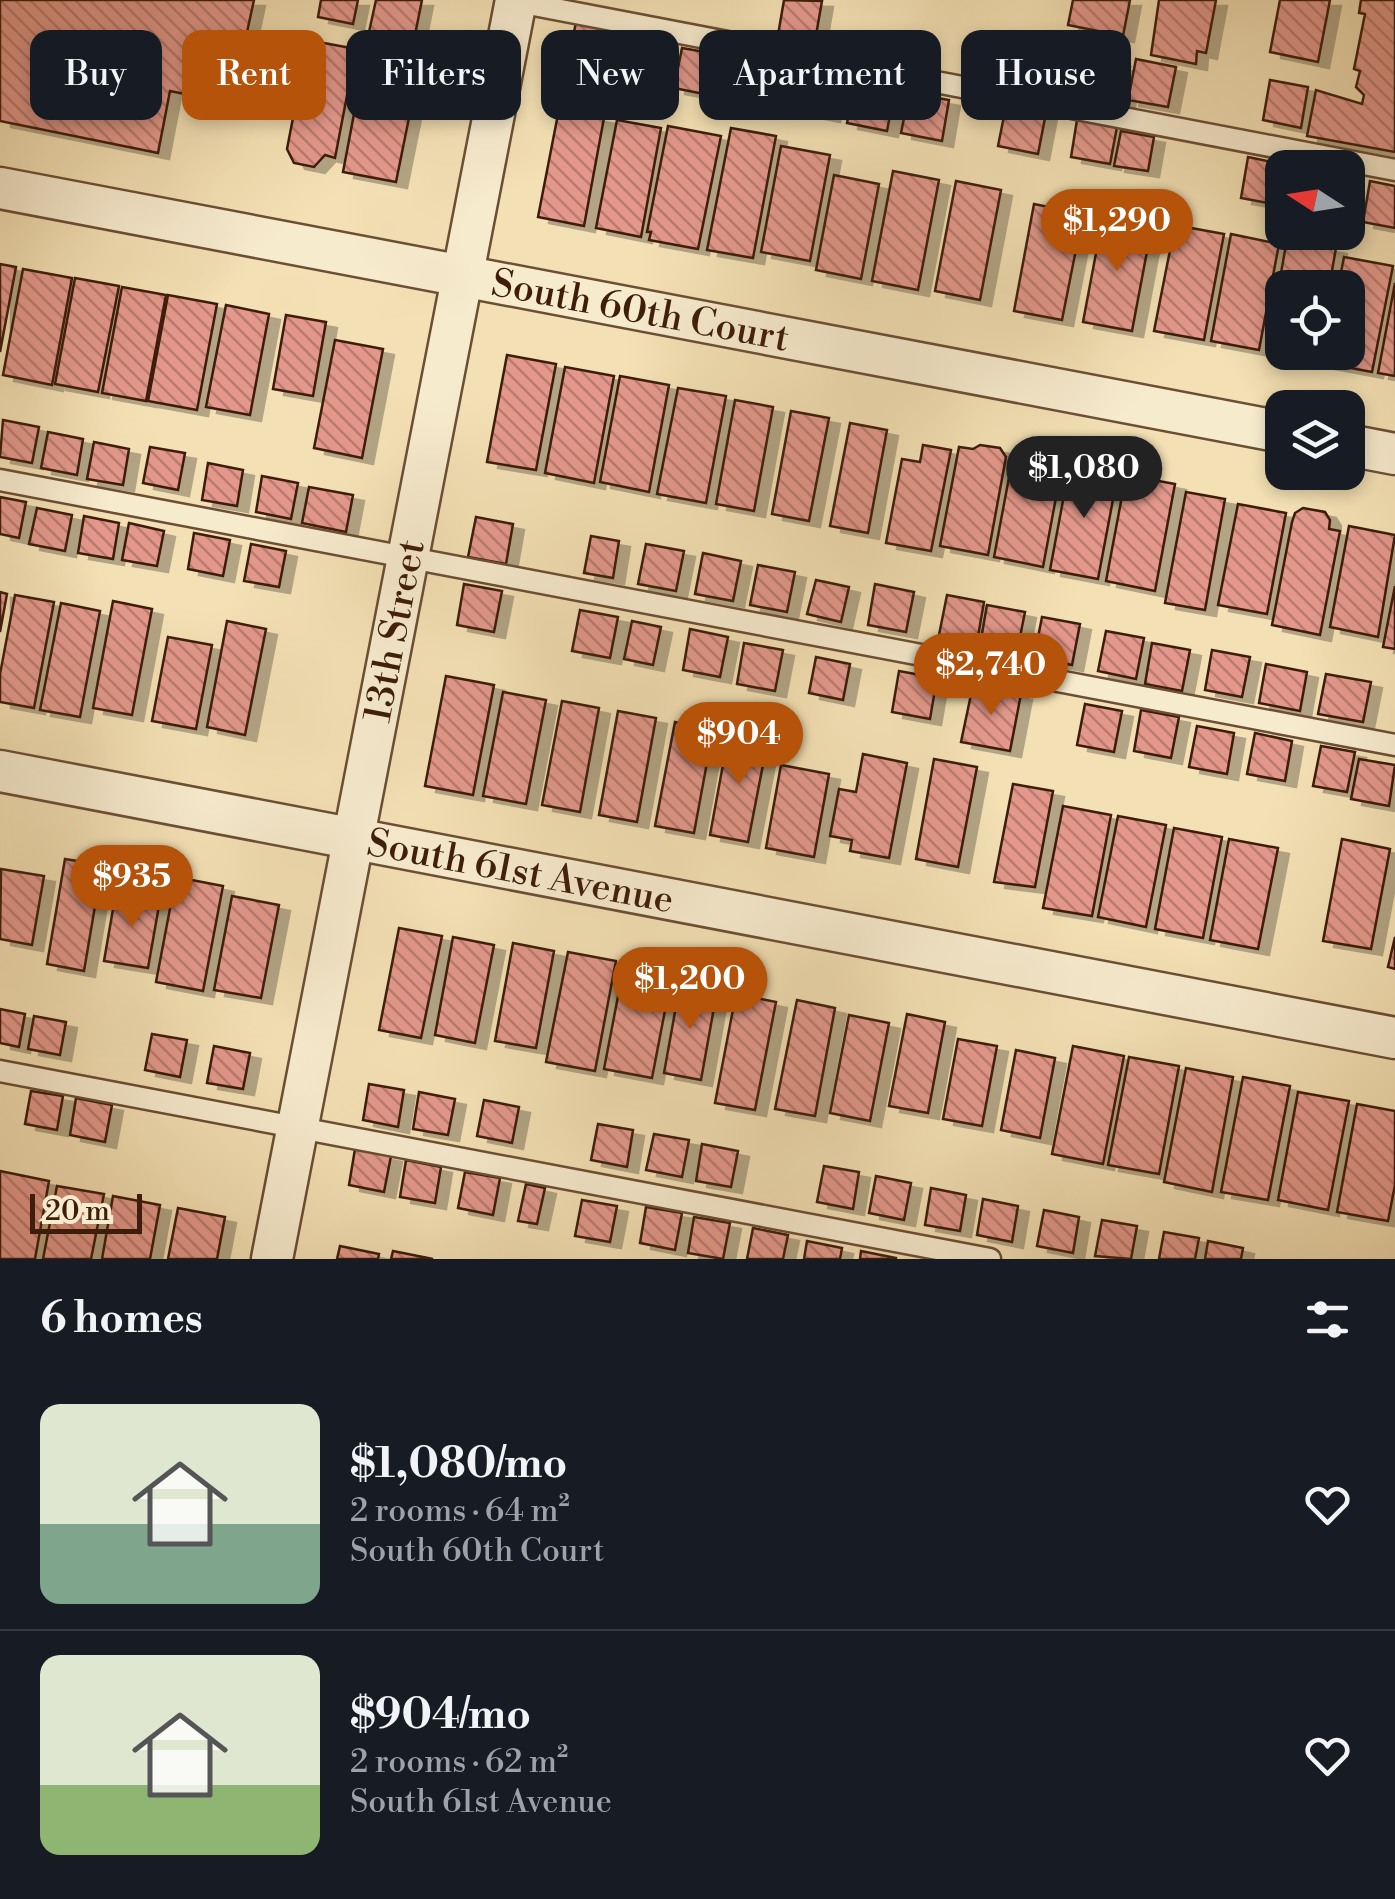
<!DOCTYPE html>
<meta charset="utf-8">
<style>
body{margin:0;font-family:"Libre Bodoni",serif;background:#242831;color:#f1f3f6;height:100vh;display:flex;flex-direction:column;font-size:38px;white-space:nowrap}
*{box-sizing:border-box;margin:0}
p{font-size:32px;color:#9ea1a6}
.icon{flex:none;width:55px;height:55px;fill:none;stroke:currentColor;stroke-width:2;stroke-linecap:round;stroke-linejoin:round}
.map{position:relative;height:1259px;overflow:hidden}
.side{display:flex;flex-direction:column;background:#171b24;flex:1}
.side>*{flex:none}
.banner{position:absolute;left:30px;top:30px;width:1335px;height:90px;display:flex;gap:20px}
.needle{width:65px;rotate:282deg}
.tools{position:absolute;left:1265px;top:150px;display:grid;gap:20px}
.tools a{display:grid;place-items:center;width:100px;height:100px;border-radius:20px;background:#171b24;box-shadow:0 5px 15px #0003;font-size:50px}
.scale{position:absolute;left:30px;bottom:25px;width:112px;box-sizing:border-box;padding-left:10px;border:5px solid #3e1d0a;border-top:0;font-size:28px;line-height:35px;white-space:nowrap;color:#3e1d0a;-webkit-text-stroke:8px #f7ebce;paint-order:stroke}
.price{position:absolute;translate:-50% -85px;padding:0 22px;border-radius:35px;background:#b45309;color:#fff;font-size:32px;line-height:65px;filter:drop-shadow(0 2px 5px #0008)}
.price::after{content:'';position:absolute;left:50%;top:60px;width:30px;height:22px;margin-left:-15px;background:inherit;clip-path:polygon(0 0,100% 0,50% 100%)}
.price.current{background:#222;color:#fff}
ul{padding:0;list-style:none}
li{display:flex;align-items:center;gap:30px;height:250px;padding:0 40px}
li+li{border-top:2px solid #363941}
li span{display:grid;place-items:center;flex:none;width:280px;height:200px;border-radius:20px;color:#555}
li>.icon{margin-inline-start:auto}
span .icon{width:120px;height:120px;fill:#fffc;stroke-width:1}
li b{font-size:42px}
h2{display:flex;justify-content:space-between;align-items:center;height:120px;padding:0 40px;font-size:42px}
.pill{padding:0 35px;border-radius:20px;background:#171b24;box-shadow:0 5px 15px #0003;font-size:35px;line-height:90px}
.pill.current{background:#b45309;color:#fff}
.map>svg:first-child{display:block}
</style>
<div class="map">
<svg width="1395" height="1259" viewBox="0 0 1395 1259">
<defs>
<pattern id="building-back-hatch" width="6" height="6" patternUnits="userSpaceOnUse" patternTransform="scale(2.5)"><rect width="6" height="6" fill="#e3988b"/><path d="M-1 5l2 2M0 0l6 6M5-1l2 2" fill="none" stroke="#b97b70"/></pattern>
<filter id="shadow"><feDropShadow dx="11" dy="6" stdDeviation="0" flood-color="#0004"/></filter>
</defs>
<rect width="100%" height="100%" fill="#f3e0b4"/>
<filter id="stains"><feTurbulence type="fractalNoise" baseFrequency=".002" numOctaves="4"/><feColorMatrix values="0 0 0 0 .2 0 0 0 0 .09 0 0 0 0 .02 0 0 0 .5 -.17"/></filter>
<radialGradient id="worn" r=".72"><stop offset=".6" stop-color="#630" stop-opacity="0"/><stop offset="1" stop-color="#630" stop-opacity=".3"/></radialGradient>
<g fill="url(#building-back-hatch)" stroke="#3e1d0a" stroke-width="2.5" filter="url(#shadow)">
<polygon points="0,0 254,0 247,32 241,31 240,41 245,42 235,88 242,90 239,105 170,91 158,153 0,121"/>
<polygon points="321,0 358,0 353,24 318,17"/>
<polygon points="376,0 422,0 414,40 369,32"/>
<polygon points="784,0 822,1 815,41 778,35"/>
<polygon points="1073,0 1130,0 1123,36 1068,25"/>
<polygon points="1159,0 1216,0 1206,53 1197,51 1196,64 1151,55"/>
<polygon points="1280,0 1330,0 1318,62 1270,52"/>
<polygon points="1361,0 1395,0 1395,152 1307,136 1316,90 1362,104 1364,95 1356,87 1360,71 1354,69 1365,14 1359,13"/>
<polygon points="576,22 616,30 608,70 568,63"/>
<polygon points="629,37 662,44 655,77 622,70"/>
<polygon points="308,40 356,49 335,158 325,155 314,167 294,163 287,149"/>
<polygon points="682,48 722,55 714,96 674,88"/>
<polygon points="1080,57 1130,67 1124,101 1074,92"/>
<polygon points="741,59 781,66 773,107 733,99"/>
<polygon points="1136,59 1176,67 1168,107 1128,100"/>
<polygon points="797,68 837,75 829,116 789,108"/>
<polygon points="1270,80 1308,87 1301,128 1263,120"/>
<polygon points="855,83 895,90 887,131 847,123"/>
<polygon points="375,87 402,92 401,107 411,108 396,182 343,172 357,98 362,88 373,90"/>
<polygon points="909,93 949,100 942,141 901,133"/>
<polygon points="1006,106 1046,113 1038,154 998,146"/>
<polygon points="559,109 604,118 584,226 538,217"/>
<polygon points="617,120 661,128 641,237 596,228"/>
<polygon points="1077,120 1117,127 1110,164 1071,157"/>
<polygon points="668,126 721,136 698,249 649,240 651,232 647,232"/>
<polygon points="731,128 776,136 753,258 707,250"/>
<polygon points="1121,131 1154,137 1148,171 1114,166"/>
<polygon points="781,146 830,155 810,261 761,252"/>
<polygon points="1248,157 1286,165 1282,168 1279,205 1241,198"/>
<polygon points="893,171 939,180 918,290 872,281"/>
<polygon points="834,175 879,184 861,279 816,270"/>
<polygon points="956,181 1001,190 980,300 935,291"/>
<polygon points="1370,181 1395,186 1395,228 1363,222"/>
<polygon points="1034,204 1083,214 1062,320 1014,311"/>
<polygon points="1103,216 1152,225 1132,331 1083,322"/>
<polygon points="1175,225 1224,234 1204,340 1154,331"/>
<polygon points="1231,234 1279,244 1259,350 1211,341"/>
<polygon points="1287,239 1336,248 1329,288 1282,288 1282,352 1317,352 1315,361 1267,352"/>
<polygon points="1344,257 1393,266 1372,372 1324,363 1326,352 1348,352 1348,288 1338,288"/>
<polygon points="0,264 16,267 0,352"/>
<polygon points="23,269 72,278 52,385 3,375"/>
<polygon points="75,278 119,286 98,392 55,384"/>
<polygon points="1395,283 1395,376 1378,373"/>
<polygon points="122,287 166,295 146,401 102,393"/>
<polygon points="168,295 217,304 197,410 148,401"/>
<polygon points="226,305 269,314 250,415 206,407"/>
<polygon points="286,315 326,322 313,396 273,389"/>
<polygon points="335,340 383,349 362,458 314,448"/>
<polygon points="507,355 556,364 536,470 487,462"/>
<polygon points="565,367 614,376 594,483 545,473"/>
<polygon points="620,376 669,385 649,492 600,482"/>
<polygon points="678,388 726,396 706,503 657,494"/>
<polygon points="735,400 773,407 754,511 716,504"/>
<polygon points="791,411 829,418 809,521 772,514"/>
<polygon points="3,420 39,427 32,463 0,457"/>
<polygon points="850,423 887,430 868,533 830,526"/>
<polygon points="48,432 83,439 77,475 41,468"/>
<polygon points="94,442 129,449 123,485 87,479"/>
<polygon points="923,445 951,450 931,551 886,543 902,459 920,462"/>
<polygon points="980,445 1000,448 1006,457 988,555 940,546 959,447 973,449"/>
<polygon points="150,447 185,453 178,490 143,483"/>
<polygon points="1014,451 1063,460 1043,567 994,557"/>
<polygon points="208,463 243,470 237,506 202,500"/>
<polygon points="1070,463 1118,473 1098,579 1050,570"/>
<polygon points="1126,475 1175,484 1155,591 1106,581"/>
<polygon points="262,476 298,483 291,519 256,512"/>
<polygon points="309,487 353,495 346,532 302,523"/>
<polygon points="1186,492 1225,499 1205,610 1165,603"/>
<polygon points="0,497 26,502 19,538 0,534"/>
<polygon points="1238,504 1286,513 1267,614 1218,605"/>
<polygon points="37,508 72,515 65,551 29,544"/>
<polygon points="1303,508 1325,512 1330,520 1329,529 1340,531 1320,635 1272,625 1292,522 1295,513"/>
<polygon points="84,516 119,523 113,559 78,553"/>
<polygon points="476,517 513,524 506,564 468,557"/>
<polygon points="129,523 164,531 157,566 122,560"/>
<polygon points="1349,526 1395,535 1378,637 1330,627"/>
<polygon points="194,533 230,540 223,576 188,569"/>
<polygon points="591,536 619,541 613,578 584,573"/>
<polygon points="251,544 286,551 279,587 244,581"/>
<polygon points="646,544 684,551 676,591 638,584"/>
<polygon points="703,553 741,561 733,601 695,594"/>
<polygon points="758,565 795,572 787,612 750,605"/>
<polygon points="816,580 849,587 841,622 807,614"/>
<polygon points="464,584 502,591 494,632 457,625"/>
<polygon points="875,584 914,592 906,632 868,625"/>
<polygon points="1395,586 1395,649 1383,647"/>
<polygon points="0,592 7,594 0,632"/>
<polygon points="15,595 54,602 34,708 0,702 0,674"/>
<polygon points="947,595 984,602 977,642 939,635"/>
<polygon points="113,601 152,609 132,715 93,708"/>
<polygon points="61,603 100,611 80,717 40,710"/>
<polygon points="987,605 1025,612 1017,652 980,645"/>
<polygon points="580,610 618,617 610,658 572,651"/>
<polygon points="1042,617 1080,624 1072,665 1034,658"/>
<polygon points="227,621 266,629 245,735 207,727"/>
<polygon points="632,621 661,627 653,665 624,659"/>
<polygon points="690,629 728,637 720,677 683,670"/>
<polygon points="1106,631 1144,638 1136,679 1098,671"/>
<polygon points="168,637 212,645 196,729 152,721"/>
<polygon points="744,643 783,650 775,691 737,684"/>
<polygon points="1152,643 1190,650 1182,691 1145,684"/>
<polygon points="1212,650 1250,657 1242,697 1205,690"/>
<polygon points="816,657 850,664 843,700 809,693"/>
<polygon points="1266,664 1307,672 1300,711 1259,703"/>
<polygon points="899,671 937,678 930,719 892,712"/>
<polygon points="1326,674 1371,682 1363,722 1318,714"/>
<polygon points="446,676 494,685 473,795 425,786"/>
<polygon points="973,685 1021,694 1010,751 961,742"/>
<polygon points="503,692 546,700 526,804 483,796"/>
<polygon points="562,701 599,708 580,812 542,805"/>
<polygon points="1085,704 1122,711 1114,752 1077,745"/>
<polygon points="1141,710 1179,717 1171,758 1134,751"/>
<polygon points="618,711 656,718 637,822 599,815"/>
<polygon points="675,722 713,730 694,833 655,826"/>
<polygon points="1197,726 1234,733 1227,774 1189,767"/>
<polygon points="729,732 768,739 748,842 710,835"/>
<polygon points="1255,733 1292,741 1285,781 1247,774"/>
<polygon points="1321,746 1355,752 1347,792 1313,786"/>
<polygon points="863,754 907,763 889,858 850,851 852,840 830,836 839,789 856,792"/>
<polygon points="934,759 977,767 958,867 916,859"/>
<polygon points="1359,759 1395,765 1389,806 1351,799"/>
<polygon points="781,765 829,774 814,857 766,848"/>
<polygon points="1013,784 1053,791 1035,887 994,882"/>
<polygon points="1063,806 1111,815 1092,916 1043,908"/>
<polygon points="1118,816 1166,825 1146,927 1098,917"/>
<polygon points="1174,828 1222,837 1203,938 1155,929"/>
<polygon points="1229,839 1278,848 1258,949 1210,940"/>
<polygon points="1342,839 1390,849 1371,949 1323,941"/>
<polygon points="65,859 102,865 84,971 47,964"/>
<polygon points="1,869 44,876 32,945 0,939"/>
<polygon points="176,877 223,886 203,991 156,982"/>
<polygon points="116,892 160,900 148,968 104,961"/>
<polygon points="232,896 279,905 261,998 214,990"/>
<polygon points="399,928 442,936 421,1038 379,1030"/>
<polygon points="453,937 494,945 475,1043 435,1035"/>
<polygon points="1395,937 1395,969 1388,967"/>
<polygon points="513,943 554,951 536,1048 495,1041"/>
<polygon points="568,952 616,961 595,1071 546,1062"/>
<polygon points="625,960 673,969 652,1078 604,1069"/>
<polygon points="680,984 717,991 701,1080 664,1073"/>
<polygon points="736,994 776,1002 755,1110 715,1103"/>
<polygon points="797,1000 835,1008 815,1116 775,1109"/>
<polygon points="0,1009 25,1014 19,1047 0,1043"/>
<polygon points="907,1014 945,1022 928,1113 889,1106"/>
<polygon points="849,1015 889,1023 870,1121 830,1113"/>
<polygon points="34,1016 66,1022 60,1055 28,1049"/>
<polygon points="152,1034 187,1040 180,1077 145,1070"/>
<polygon points="958,1039 997,1046 982,1126 943,1119"/>
<polygon points="214,1046 250,1053 243,1089 207,1083"/>
<polygon points="1073,1046 1124,1056 1103,1164 1052,1154"/>
<polygon points="1016,1050 1055,1058 1040,1138 1001,1130"/>
<polygon points="1129,1057 1179,1066 1159,1174 1108,1165"/>
<polygon points="1186,1068 1233,1077 1212,1192 1164,1182"/>
<polygon points="1243,1077 1290,1086 1268,1200 1221,1192"/>
<polygon points="369,1084 404,1090 398,1127 363,1120"/>
<polygon points="31,1091 63,1096 57,1130 25,1124"/>
<polygon points="419,1092 455,1099 448,1135 413,1129"/>
<polygon points="1298,1092 1349,1101 1328,1210 1278,1200"/>
<polygon points="76,1098 112,1105 105,1142 70,1135"/>
<polygon points="484,1100 519,1107 512,1143 477,1136"/>
<polygon points="1357,1104 1395,1111 1395,1185 1388,1221 1337,1212"/>
<polygon points="598,1124 633,1130 627,1167 591,1160"/>
<polygon points="654,1134 689,1140 682,1177 646,1170"/>
<polygon points="702,1144 738,1151 731,1187 696,1181"/>
<polygon points="355,1149 391,1156 384,1192 349,1185"/>
<polygon points="406,1160 441,1167 435,1203 400,1197"/>
<polygon points="824,1166 859,1172 853,1209 817,1202"/>
<polygon points="0,1171 49,1181 35,1259 0,1259"/>
<polygon points="465,1172 500,1178 493,1215 458,1208"/>
<polygon points="876,1176 911,1183 904,1220 869,1213"/>
<polygon points="526,1184 545,1188 537,1224 518,1221"/>
<polygon points="57,1186 104,1194 91,1259 43,1259"/>
<polygon points="931,1188 966,1195 960,1231 925,1225"/>
<polygon points="113,1196 160,1205 150,1259 102,1259"/>
<polygon points="983,1199 1018,1206 1012,1242 977,1235"/>
<polygon points="582,1200 617,1206 610,1242 575,1236"/>
<polygon points="646,1207 682,1213 675,1250 640,1243"/>
<polygon points="178,1208 225,1217 217,1259 168,1259"/>
<polygon points="1044,1210 1079,1217 1073,1253 1037,1246"/>
<polygon points="694,1217 730,1223 723,1259 688,1253"/>
<polygon points="1102,1220 1137,1226 1131,1259 1095,1256"/>
<polygon points="753,1228 788,1235 783,1259 747,1259"/>
<polygon points="1164,1232 1199,1238 1195,1259 1159,1259"/>
<polygon points="807,1241 842,1248 840,1259 804,1259"/>
<polygon points="1208,1241 1243,1248 1241,1259 1205,1259"/>
<polygon points="340,1246 379,1254 378,1259 337,1259"/>
<polygon points="393,1251 433,1259 391,1259"/>
<polygon points="861,1251 896,1258 896,1259 860,1259"/>
</g>
<g fill="none" stroke-linecap="round" stroke-linejoin="round">
<defs>
<g id="lane">
<polyline points="508,0 1395,170"/>
<polyline points="0,480 1395,745"/>
<polyline points="0,1071 990,1259"/>
</g>
<g id="street">
<path id="s1" d="M0,188L1282,432"/>
<polyline points="1348,445 1395,454"/>
<path id="s2" d="M0,771L1395,1038"/>
<path id="s3" d="M272,1259L516,0"/>
</g>
</defs>
<use href="#lane" stroke="#6b4e34" stroke-width="25"/>
<use href="#street" stroke="#6b4e34" stroke-width="45"/>
<use href="#lane" stroke="#f7ebce" stroke-width="20"/>
<use href="#street" stroke="#f7ebce" stroke-width="40"/>
</g>
<g text-anchor="middle" stroke-width="8" stroke-linejoin="round" paint-order="stroke">
<g font-size="38" fill="#3e1d0a" stroke="#f7ebce">
<text dy="13" stroke="none"><textPath href="#s1" startOffset="652">South 60th Court</textPath></text>
<text dy="13" stroke="none"><textPath href="#s3" startOffset="640">13th Street</textPath></text>
<text dy="13" stroke="none"><textPath href="#s2" startOffset="530">South 61st Avenue</textPath></text>
</g>
</g>
<rect width="100%" height="100%" filter="url(#stains)"/>
<rect width="100%" height="100%" fill="url(#worn)"/>
</svg>
<div class="tools">
<a><svg class="needle" viewBox="-14 -14 28 28"><path d="M0-13l5 13h-10z" fill="#e53935"/><path d="M0 13l5-13h-10z" fill="#9ea1a6"/></svg></a>
<a><svg class="icon" aria-label="locate" viewBox="0 0 24 24"><circle cx="12" cy="12" r="6"/><path d="M12 2v4M12 18v4M2 12h4M18 12h4"/></svg></a>
<a><svg class="icon" aria-label="layers" viewBox="0 0 24 24"><path d="M12 4l9 5-9 5-9-5zM3 14l9 5 9-5"/></svg></a>
</div>
<div class="scale">20 m</div>
<b class="price" style="left:1117px;top:274px">$1,290</b>
<b class="price current" style="left:1084px;top:521px">$1,080</b>
<b class="price" style="left:991px;top:718px">$2,740</b>
<b class="price" style="left:739px;top:787px">$904</b>
<b class="price" style="left:132px;top:930px">$935</b>
<b class="price" style="left:690px;top:1032px">$1,200</b>
<div class="banner">
<a class="pill">Buy</a>
<a class="pill current">Rent</a>
<a class="pill">Filters</a>
<a class="pill">New</a>
<a class="pill">Apartment</a>
<a class="pill">House</a>
</div>
</div>
<section class="side">
<h2>6 homes<svg class="icon" aria-label="filters" viewBox="0 0 24 24"><path d="M4 7h16M4 17h16"/><circle cx="9" cy="7" r="2"/><circle cx="15" cy="17" r="2"/></svg></h2>
<ul>
<li><span style="background:linear-gradient(#dfe7d0 60%,#7fa58c 0)"><svg class="icon" aria-label="home" viewBox="0 0 24 24"><path d="M3 11l9-7 9 7M6 9v11h12V9"/></svg></span><div><b>$1,080/mo</b><p>2 rooms · 64 m²</p><p>South 60th Court</p></div><svg class="icon" aria-label="heart" viewBox="0 0 24 24"><path d="M12 20l-8-8c-3-5 5-10 8-4 3-6 11-1 8 4z"/></svg></li>
<li><span style="background:linear-gradient(#dfe7d0 65%,#8fb573 0)"><svg class="icon" aria-label="home" viewBox="0 0 24 24"><path d="M3 11l9-7 9 7M6 9v11h12V9"/></svg></span><div><b>$904/mo</b><p>2 rooms · 62 m²</p><p>South 61st Avenue</p></div><svg class="icon" aria-label="heart" viewBox="0 0 24 24"><path d="M12 20l-8-8c-3-5 5-10 8-4 3-6 11-1 8 4z"/></svg></li>
</ul>
</section>
